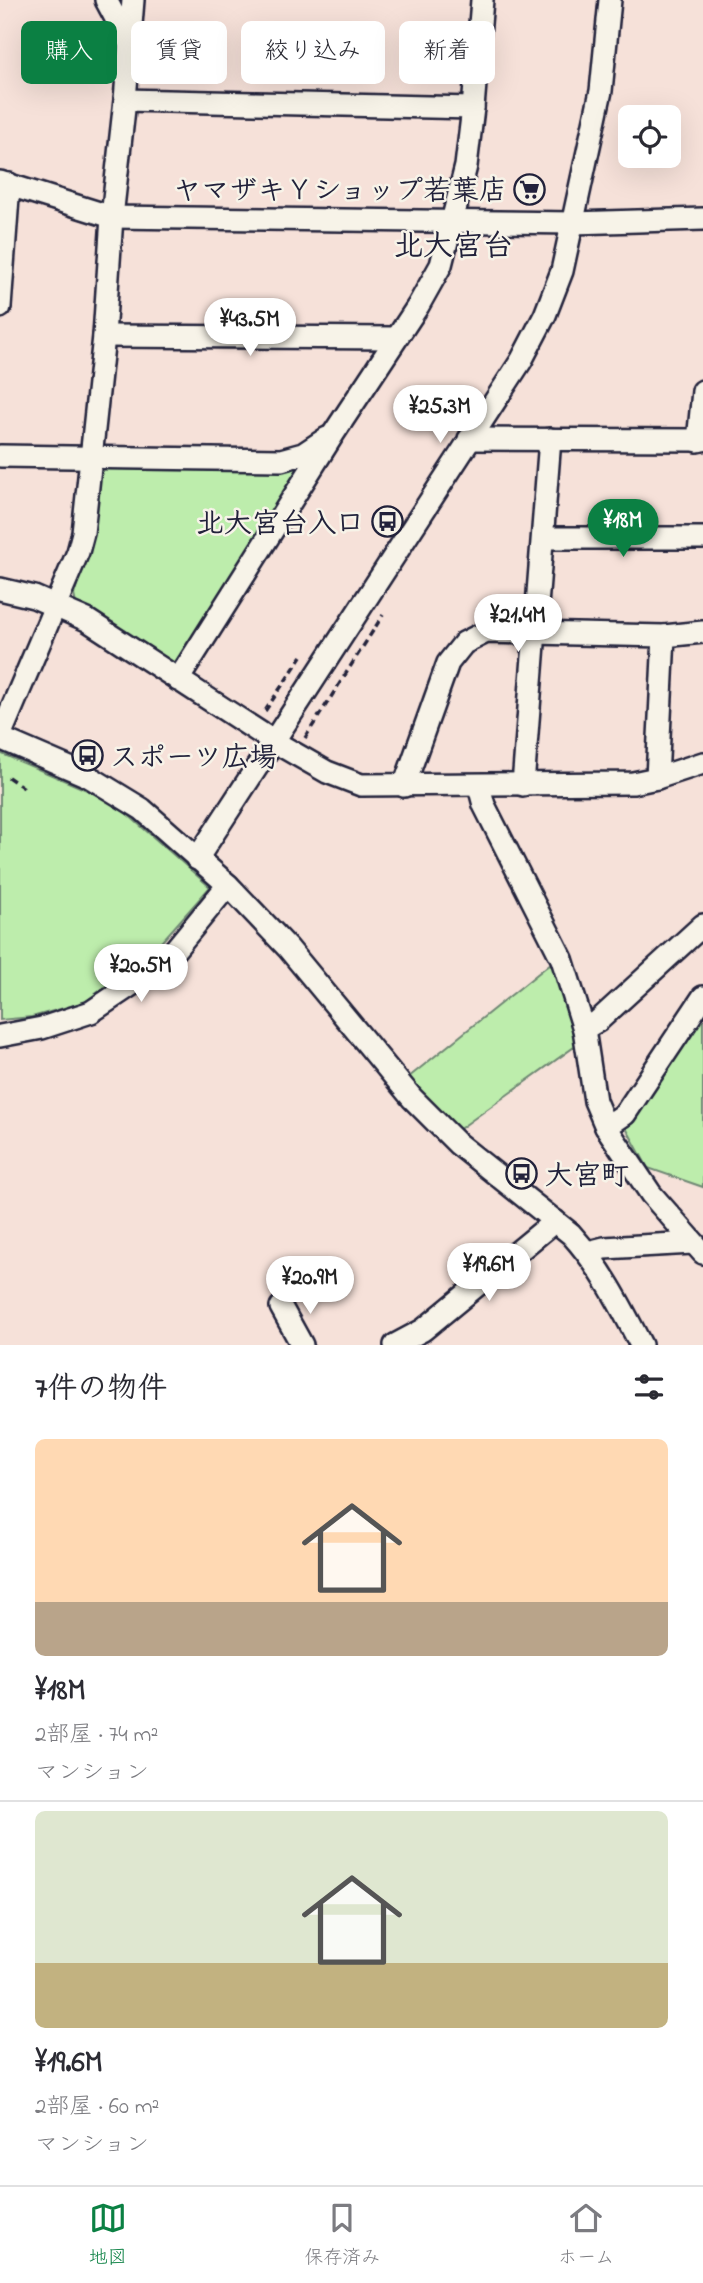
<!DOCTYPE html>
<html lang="ja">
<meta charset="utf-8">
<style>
body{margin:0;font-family:"Indie Flower","Klee One",sans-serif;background:#f2f2f3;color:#2b2b33;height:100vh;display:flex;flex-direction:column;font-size:26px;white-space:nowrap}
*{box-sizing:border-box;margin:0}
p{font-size:23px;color:#7c7c81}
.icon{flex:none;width:38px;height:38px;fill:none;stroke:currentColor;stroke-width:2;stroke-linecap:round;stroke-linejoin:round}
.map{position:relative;height:1345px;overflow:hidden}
.drawer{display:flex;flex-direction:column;background:#fff;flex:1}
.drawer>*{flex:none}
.banner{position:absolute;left:21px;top:21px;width:662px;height:63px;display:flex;gap:14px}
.controls{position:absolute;left:618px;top:105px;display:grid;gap:14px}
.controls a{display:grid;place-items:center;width:63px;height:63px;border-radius:10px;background:#fff;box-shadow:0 7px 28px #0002;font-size:35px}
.price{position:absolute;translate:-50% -60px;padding:0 16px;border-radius:24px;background:#fff;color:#222;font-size:23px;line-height:46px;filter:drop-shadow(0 2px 4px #0008)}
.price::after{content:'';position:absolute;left:50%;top:42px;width:21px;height:16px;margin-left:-10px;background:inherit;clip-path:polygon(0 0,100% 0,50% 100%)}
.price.selected{background:#0b8043;color:#fff}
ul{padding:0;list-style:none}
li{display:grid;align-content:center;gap:14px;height:371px;padding:0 35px}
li+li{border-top:2px solid #e1e1e2}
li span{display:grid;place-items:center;height:217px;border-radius:10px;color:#555}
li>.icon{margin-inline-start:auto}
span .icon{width:126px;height:126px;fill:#fffc;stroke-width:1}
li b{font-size:30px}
h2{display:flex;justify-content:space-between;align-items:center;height:84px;padding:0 35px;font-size:30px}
.tag{padding:0 24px;border-radius:10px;background:#fff;box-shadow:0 7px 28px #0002;font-size:24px;line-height:63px}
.tag.selected{background:#0b8043;color:#fff}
.tab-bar{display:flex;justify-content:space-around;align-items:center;height:98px;border-top:2px solid #e1e1e2;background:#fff;font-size:19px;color:#7c7c81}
.tab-bar a{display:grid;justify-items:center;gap:4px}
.tab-bar .selected{color:#0b8043}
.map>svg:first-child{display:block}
</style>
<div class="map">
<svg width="703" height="1345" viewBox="0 0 703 1345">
<rect width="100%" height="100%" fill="#f6e1d9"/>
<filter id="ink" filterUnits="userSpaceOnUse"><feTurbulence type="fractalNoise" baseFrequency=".0143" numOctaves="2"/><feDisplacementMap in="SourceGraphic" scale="14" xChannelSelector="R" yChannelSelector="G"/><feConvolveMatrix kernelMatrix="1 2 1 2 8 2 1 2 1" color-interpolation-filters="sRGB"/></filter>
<g filter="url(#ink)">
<g fill="#bdedac" stroke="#708874" stroke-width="2">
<polygon points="301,465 304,472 180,661 172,663 76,604 74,595 93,530 101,471 108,467"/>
<polygon points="0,753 101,796 126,813 210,887 156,948 85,1002 32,1017 0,1020"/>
<polygon points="556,959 581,1042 454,1133 404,1081"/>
<polygon points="703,996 703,1187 648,1168 620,1117"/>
</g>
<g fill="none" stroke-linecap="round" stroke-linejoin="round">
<defs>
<g id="minor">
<polyline points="106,0 129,43"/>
<polyline points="125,100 473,108"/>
<polyline points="0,182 112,217 573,223 703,219"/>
<polyline points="0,307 9,184"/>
<polyline points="104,336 396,338"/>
<polyline points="469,439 703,440"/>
<polyline points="698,441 703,391"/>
<polyline points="0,456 281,460 303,454 327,438"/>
<polyline points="543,538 703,538"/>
<polyline points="0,589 34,597 87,620 273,741 327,772 361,785 633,783 657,778 703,763"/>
<polyline points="178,680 334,433 418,306 441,265 466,166 473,108 482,0"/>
<polyline points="0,736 78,552 83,533 104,336 112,217 125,100 133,0"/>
<path d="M0,738L88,776L142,809L228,885L288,948L412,1098L458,1144L571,1234C601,1267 621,1306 641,1345"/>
<polyline points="657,778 664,636"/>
<polyline points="523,785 550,439"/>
<polyline points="404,786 448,663 464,643 486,632 664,636 703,632"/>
<polyline points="479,786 484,805 562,959 584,1029 595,1101 606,1127 651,1194 703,1253"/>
<polyline points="197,859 521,361 545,315 562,271 601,91 610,0"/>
<polyline points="584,1029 598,1021 703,925"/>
<polyline points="0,1036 42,1028 91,1012 164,963 228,885"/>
<polyline points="606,1127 625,1114 703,997"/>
<polyline points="588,1252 604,1248 693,1243"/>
<polyline points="281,1307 302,1345"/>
<polyline points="395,1345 423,1330 555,1221"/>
</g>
</defs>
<use href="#minor" stroke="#22223b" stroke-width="26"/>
<g stroke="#22223b" stroke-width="3.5" stroke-dasharray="7 5" stroke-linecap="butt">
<polyline points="265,711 302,656"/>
<polyline points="305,738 383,615"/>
<polyline points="8,777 27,790"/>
</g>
<use href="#minor" stroke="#f7f3e8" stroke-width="21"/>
</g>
</g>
<defs>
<symbol id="supermarket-ring" viewBox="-11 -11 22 22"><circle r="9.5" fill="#f7f3e8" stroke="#22223b" stroke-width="1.5"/><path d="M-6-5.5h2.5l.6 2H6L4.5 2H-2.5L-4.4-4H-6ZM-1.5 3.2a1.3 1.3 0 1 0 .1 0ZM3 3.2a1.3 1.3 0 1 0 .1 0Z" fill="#22223b"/></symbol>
<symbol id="bus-ring" viewBox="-11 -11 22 22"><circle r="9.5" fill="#f7f3e8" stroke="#22223b" stroke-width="1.5"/><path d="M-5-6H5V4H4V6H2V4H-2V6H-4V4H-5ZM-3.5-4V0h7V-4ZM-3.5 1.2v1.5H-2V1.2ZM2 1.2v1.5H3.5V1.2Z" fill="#22223b"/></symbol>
</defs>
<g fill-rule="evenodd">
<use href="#supermarket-ring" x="512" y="172" width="35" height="35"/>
<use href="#bus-ring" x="370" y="504" width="35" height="35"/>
<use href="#bus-ring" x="70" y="738" width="35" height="35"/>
<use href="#bus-ring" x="504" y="1156" width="35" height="35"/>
</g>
<g text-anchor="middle" stroke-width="5" stroke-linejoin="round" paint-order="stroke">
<g font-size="28" font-weight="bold" fill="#22223b" stroke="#f7f3e8" text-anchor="end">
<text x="507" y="199">ヤマザキＹショップ若葉店</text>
<text x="364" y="532">北大宮台入口</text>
<text x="110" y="766" text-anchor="start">スポーツ広場</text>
<text x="545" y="1184" text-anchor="start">大宮町</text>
</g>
<g font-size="30" font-weight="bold" fill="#22223b" stroke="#f7f3e8">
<text x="453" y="255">北大宮台</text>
</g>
</g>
</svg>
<div class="controls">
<a><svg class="icon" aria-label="locate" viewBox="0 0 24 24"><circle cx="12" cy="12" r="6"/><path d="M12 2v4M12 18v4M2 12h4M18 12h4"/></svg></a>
</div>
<b class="price" style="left:250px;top:358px">¥43.5M</b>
<b class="price" style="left:440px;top:445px">¥25.3M</b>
<b class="price selected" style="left:623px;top:559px">¥18M</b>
<b class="price" style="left:518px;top:654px">¥21.4M</b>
<b class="price" style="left:141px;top:1004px">¥20.5M</b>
<b class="price" style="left:489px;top:1303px">¥19.6M</b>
<b class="price" style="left:310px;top:1316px">¥20.9M</b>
<div class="banner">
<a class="tag selected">購入</a>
<a class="tag">賃貸</a>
<a class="tag">絞り込み</a>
<a class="tag">新着</a>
</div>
</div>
<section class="drawer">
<h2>7件の物件<svg class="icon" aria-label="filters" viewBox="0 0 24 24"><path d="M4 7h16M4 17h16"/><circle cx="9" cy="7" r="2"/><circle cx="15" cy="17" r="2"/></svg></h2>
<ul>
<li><span style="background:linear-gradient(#ffd9b3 75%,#b9a48a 0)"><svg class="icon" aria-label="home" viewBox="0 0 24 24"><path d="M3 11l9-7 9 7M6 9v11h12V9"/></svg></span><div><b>¥18M</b><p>2部屋 · 74 m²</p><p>マンション</p></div></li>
<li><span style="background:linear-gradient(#dfe7d0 70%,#c2b280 0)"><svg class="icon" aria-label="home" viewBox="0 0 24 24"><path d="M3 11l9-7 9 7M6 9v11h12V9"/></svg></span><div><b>¥19.6M</b><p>2部屋 · 60 m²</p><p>マンション</p></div></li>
</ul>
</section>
<nav class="tab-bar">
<a class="selected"><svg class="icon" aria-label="map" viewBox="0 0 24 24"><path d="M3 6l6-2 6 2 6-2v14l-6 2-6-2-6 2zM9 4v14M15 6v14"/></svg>地図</a>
<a><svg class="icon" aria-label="saved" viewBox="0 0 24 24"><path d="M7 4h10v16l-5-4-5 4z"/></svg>保存済み</a>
<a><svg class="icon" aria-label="home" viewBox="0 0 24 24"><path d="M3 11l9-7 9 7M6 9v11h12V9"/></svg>ホーム</a>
</nav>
